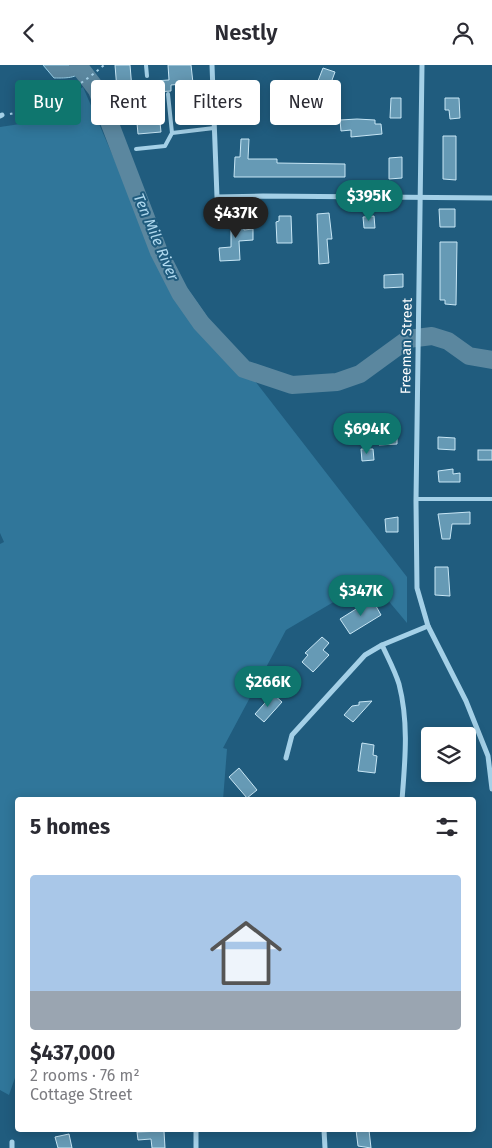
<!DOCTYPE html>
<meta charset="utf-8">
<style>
body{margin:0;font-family:"Fira Sans",sans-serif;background:#f2f2f3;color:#2b2b33;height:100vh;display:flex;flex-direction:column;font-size:19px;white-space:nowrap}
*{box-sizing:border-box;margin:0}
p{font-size:16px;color:#7c7c81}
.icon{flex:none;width:28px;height:28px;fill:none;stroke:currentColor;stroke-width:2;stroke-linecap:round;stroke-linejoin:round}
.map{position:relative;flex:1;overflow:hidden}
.sheet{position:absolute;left:15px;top:732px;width:461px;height:335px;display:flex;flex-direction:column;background:#fff;border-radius:5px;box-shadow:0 2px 12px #0003}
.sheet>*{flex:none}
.banner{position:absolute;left:15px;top:15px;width:462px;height:45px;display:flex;gap:10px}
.controls{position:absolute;left:421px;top:662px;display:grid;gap:10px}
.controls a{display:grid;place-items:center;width:55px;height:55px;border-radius:5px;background:#fff;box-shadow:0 2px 12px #0003;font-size:25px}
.price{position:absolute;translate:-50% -42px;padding:0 11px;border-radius:18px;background:#0f766e;color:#fff;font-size:16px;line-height:32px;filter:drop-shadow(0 1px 2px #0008)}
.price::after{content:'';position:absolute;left:50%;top:30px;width:15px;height:11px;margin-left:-8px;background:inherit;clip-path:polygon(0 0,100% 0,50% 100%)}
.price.active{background:#222;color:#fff}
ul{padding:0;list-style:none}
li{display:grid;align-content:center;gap:10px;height:265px;padding:0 15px}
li+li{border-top:1px solid #e1e1e2}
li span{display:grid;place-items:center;height:155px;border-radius:5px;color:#555}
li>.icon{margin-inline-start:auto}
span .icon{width:90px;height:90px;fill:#fffc;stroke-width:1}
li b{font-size:21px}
h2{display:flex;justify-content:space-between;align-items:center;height:60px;padding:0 15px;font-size:21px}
.chip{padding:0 18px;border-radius:5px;background:#fff;box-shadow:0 2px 12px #0003;font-size:18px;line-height:45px}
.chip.active{background:#0f766e;color:#fff}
header{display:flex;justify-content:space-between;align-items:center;height:65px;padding:0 15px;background:#fff;font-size:22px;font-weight:600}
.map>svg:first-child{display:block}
</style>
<header><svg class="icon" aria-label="back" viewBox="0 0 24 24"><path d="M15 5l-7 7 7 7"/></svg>Nestly<svg class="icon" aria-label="person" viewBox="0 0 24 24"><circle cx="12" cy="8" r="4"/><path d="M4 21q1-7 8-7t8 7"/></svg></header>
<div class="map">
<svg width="492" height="1083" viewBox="0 0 492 1083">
<rect width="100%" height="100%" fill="#205c7e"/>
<polygon fill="#30769a" points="83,22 138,149 156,178 227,280 407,512 407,558 371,515 286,565 223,683 227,684 223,735 18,735 18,1004 9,1030 0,1025 0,479 4,477 0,468 0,62 20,59"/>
<path fill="#5b879f" stroke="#97cee8" d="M43,0H86C80,14 67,13 54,13Z"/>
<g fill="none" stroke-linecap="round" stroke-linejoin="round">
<polyline stroke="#5b879f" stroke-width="18" points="78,0 97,25 159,187 180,228 201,258 244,304 292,320 337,317 360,309 408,274 432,271 448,276 469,291 492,295"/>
</g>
<g fill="#669ab5" stroke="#c7e6f5">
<polygon points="115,0 130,0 132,24 155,22 155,16 169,15 168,0 191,0 193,18 171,20 171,26 157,27 161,67 138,69 135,36 118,37"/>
<polygon points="323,3 335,7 328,26 316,21"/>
<polygon points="252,24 254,58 243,58 241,25"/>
<polygon points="391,33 401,33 401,53 390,53"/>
<polygon points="445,33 459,33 460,53 450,54 449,45 445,45"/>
<polygon points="303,36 310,52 302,56 300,51 289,55 284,44"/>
<polygon points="357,54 375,55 375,59 381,59 382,69 351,72 351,65 341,66 340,55"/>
<polygon points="443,71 456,71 456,115 443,114"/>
<polygon points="241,74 249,74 248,94 277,94 277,98 345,99 345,112 234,112 235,92 240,92"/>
<polygon points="402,92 402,113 389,114 389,93"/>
<polygon points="439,144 455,144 455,162 440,162"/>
<polygon points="243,148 244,165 253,164 253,175 239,176 240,195 220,196 219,183 231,182 231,149"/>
<polygon points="329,148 332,174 327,174 329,198 319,199 317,149"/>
<polygon points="279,151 291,151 292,178 277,178 276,157 279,156"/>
<polygon points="374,151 375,163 364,163 363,152"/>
<polygon points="440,177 457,177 456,240 445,239 445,235 440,235"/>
<polygon points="403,209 403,222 384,223 384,210"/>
<polygon points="379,366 397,366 397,379 379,380"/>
<polygon points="438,372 455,373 455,385 438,384"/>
<polygon points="361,384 373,384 374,395 362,396"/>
<rect x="478" y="385" width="14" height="10"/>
<polygon points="453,404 453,409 460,408 460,417 439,417 438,406"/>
<polygon points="470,447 470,459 452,459 450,474 442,474 438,449"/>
<polygon points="398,452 398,467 386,467 385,454"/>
<polygon points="435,502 448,502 450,531 435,530"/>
<polygon points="372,534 381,550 350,569 340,554"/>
<polygon points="322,572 329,578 323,585 329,590 313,607 302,597 308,590 305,588"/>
<polygon points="273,629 282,637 264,657 255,649"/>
<polygon points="372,636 353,657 344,650 352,641 359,640 359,637"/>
<polygon points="362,678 374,680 373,690 377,691 375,708 358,706"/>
<polygon points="239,703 257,725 247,733 229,712"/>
<polygon points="356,1065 369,1065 371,1083 358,1081"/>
<polygon points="164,1066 165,1083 152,1083 151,1074 138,1075 137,1067"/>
<polygon points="69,1069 72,1083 58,1083 55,1072"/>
</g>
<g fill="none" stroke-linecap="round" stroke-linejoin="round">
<path stroke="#a4d0e7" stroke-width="2" stroke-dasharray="2.5 4" stroke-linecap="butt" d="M10,49C45,41 77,24 104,0"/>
<g stroke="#a4d0e7" stroke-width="4">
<polyline points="146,0 147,11"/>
<polyline points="168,29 172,68"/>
<polyline points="136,84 165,81 172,68 214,63"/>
<polyline points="416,434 492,434"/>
</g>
<g stroke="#a4d0e7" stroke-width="5">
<polyline points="212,0 217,132 263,131 492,133"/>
<polyline points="422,0 416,436 417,523 428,561 466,636 488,691 492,724"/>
<polyline points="0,51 2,50"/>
<path d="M382,580C388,593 395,606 399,619C409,658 405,696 402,735"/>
<polyline points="286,693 292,670 365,590 382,580 428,561"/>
<polyline points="324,1065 325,1083"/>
<polyline points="12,1077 12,1083"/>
<polyline points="196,1083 196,1065"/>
</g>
</g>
<g text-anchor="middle" stroke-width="4" stroke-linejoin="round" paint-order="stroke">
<g font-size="14" fill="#fff" stroke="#205c7e">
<text transform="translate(406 281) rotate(-89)" y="5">Freeman Street</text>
</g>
<g font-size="15" font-style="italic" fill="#afd9ef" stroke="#205c7e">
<text transform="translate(156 172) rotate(67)" y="5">Ten Mile River</text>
</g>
</g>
</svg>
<div class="controls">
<a><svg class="icon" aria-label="layers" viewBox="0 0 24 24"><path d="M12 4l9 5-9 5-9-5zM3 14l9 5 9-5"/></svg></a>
</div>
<b class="price" style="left:369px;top:157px">$395K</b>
<b class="price active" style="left:236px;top:174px">$437K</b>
<b class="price" style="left:367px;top:390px">$694K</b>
<b class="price" style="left:361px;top:552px">$347K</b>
<b class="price" style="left:268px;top:643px">$266K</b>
<div class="banner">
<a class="chip active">Buy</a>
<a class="chip">Rent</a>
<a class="chip">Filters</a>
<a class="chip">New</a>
</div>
<section class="sheet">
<h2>5 homes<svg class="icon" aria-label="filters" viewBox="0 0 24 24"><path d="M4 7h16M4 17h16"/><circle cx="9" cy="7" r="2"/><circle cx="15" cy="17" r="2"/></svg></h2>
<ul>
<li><span style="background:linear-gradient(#a9c7e8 75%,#9aa5b1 0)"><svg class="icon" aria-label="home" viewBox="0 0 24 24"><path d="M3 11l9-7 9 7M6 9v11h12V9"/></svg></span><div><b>$437,000</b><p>2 rooms · 76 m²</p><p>Cottage Street</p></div></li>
</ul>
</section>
</div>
